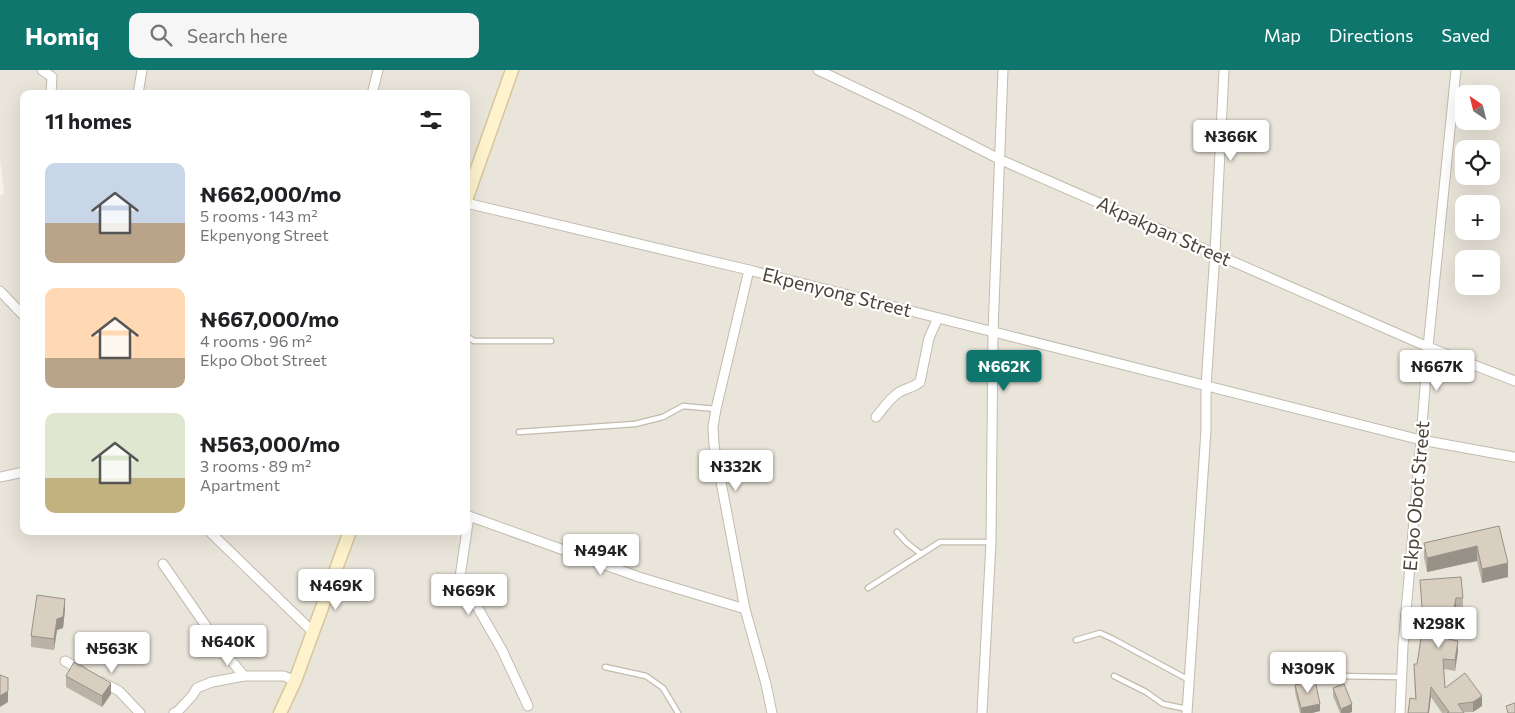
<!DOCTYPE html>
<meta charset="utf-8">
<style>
body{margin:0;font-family:Commissioner,sans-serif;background:#f6f6f6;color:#202124;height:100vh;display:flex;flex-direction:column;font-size:19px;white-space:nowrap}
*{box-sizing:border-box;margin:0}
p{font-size:16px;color:#757577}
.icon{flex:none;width:28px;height:28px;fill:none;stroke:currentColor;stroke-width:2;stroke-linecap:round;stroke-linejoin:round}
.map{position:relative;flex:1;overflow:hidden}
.details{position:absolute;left:20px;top:20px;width:450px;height:445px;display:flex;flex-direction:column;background:#fff;border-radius:10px;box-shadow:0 5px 20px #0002}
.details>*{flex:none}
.needle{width:32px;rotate:325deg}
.buttons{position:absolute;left:1455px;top:15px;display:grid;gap:10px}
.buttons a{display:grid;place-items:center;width:45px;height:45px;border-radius:10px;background:#fff;box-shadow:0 5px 20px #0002;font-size:25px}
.price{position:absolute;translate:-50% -42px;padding:0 11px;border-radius:5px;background:#fff;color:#222;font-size:16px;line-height:32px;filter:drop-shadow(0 1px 2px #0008)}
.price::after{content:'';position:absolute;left:50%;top:30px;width:15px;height:11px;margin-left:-8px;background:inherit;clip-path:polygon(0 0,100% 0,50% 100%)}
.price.active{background:#0f766e;color:#fff}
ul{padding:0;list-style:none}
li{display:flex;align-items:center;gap:15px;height:125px;padding:0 25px}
li span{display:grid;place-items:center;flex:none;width:140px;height:100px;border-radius:10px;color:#555}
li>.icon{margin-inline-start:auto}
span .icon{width:60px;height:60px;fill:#fffc;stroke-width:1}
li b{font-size:21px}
h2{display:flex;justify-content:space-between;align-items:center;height:60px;padding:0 25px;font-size:21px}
header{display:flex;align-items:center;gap:30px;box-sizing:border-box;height:70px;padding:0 25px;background:#0f766e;color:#fff}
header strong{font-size:24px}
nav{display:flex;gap:28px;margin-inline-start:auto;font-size:18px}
.search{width:350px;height:45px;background:#f6f6f6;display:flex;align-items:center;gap:12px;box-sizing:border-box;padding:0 18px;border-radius:10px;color:#757577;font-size:19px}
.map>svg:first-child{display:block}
</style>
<header>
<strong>Homiq</strong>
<div class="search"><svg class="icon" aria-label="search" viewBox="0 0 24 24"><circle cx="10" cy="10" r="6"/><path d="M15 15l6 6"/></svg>Search here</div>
<nav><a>Map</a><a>Directions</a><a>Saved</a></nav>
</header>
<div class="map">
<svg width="1515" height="643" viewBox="0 0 1515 643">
<rect width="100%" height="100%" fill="#f6f3ec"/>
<path fill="#eae5da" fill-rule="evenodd" d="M0,0H1515V643H0V126L4,123L0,88ZM24,24H466V461H24ZM1464,24H1491V51H1464ZM1464,79H1491V106H1464ZM1464,134H1491V161H1464ZM1464,189H1491V216H1464Z"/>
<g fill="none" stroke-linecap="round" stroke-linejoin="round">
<defs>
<g id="service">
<polyline points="466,266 474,271 551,271"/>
<polyline points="519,362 635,354 663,347 683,336 716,339"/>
<polyline points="897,462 907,473 921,484"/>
<polyline points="868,518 940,472 991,472"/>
<polyline points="1076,570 1100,563 1113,569 1189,610"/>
<polyline points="605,597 646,606 663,618 678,643"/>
<polyline points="1114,606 1146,622 1163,634 1187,639"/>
<polyline points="1332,606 1401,607"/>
</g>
<g id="minor">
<polyline points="42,0 52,7 51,24"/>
<polyline points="818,0 915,46 1001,90 1428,277 1515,311"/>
<polyline points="138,24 142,0"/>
<polyline points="372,24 378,0"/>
<polyline points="466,133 749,200 1421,370 1515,387"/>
<polyline points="749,200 716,339 713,357 714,375 745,539 766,614 772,643"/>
<polyline points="0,221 24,246"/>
<path d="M876,347C883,339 889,329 898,323C905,318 913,318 920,312L929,268L938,248"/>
<polyline points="0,407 24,402"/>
<polyline points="466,445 639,507 745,539"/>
<polyline points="469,446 460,507 502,580 528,636"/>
<polyline points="209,461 314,563"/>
<polyline points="163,494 224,582 244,606"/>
<polyline points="65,591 82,601"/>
<polyline points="102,612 119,621 140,643"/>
<polyline points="174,643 178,641 192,626 197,618 212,612 244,606 284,606 295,611"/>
<polyline points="982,643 991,472 993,262 1003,0"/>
<polyline points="1187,643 1206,360 1206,316 1215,183 1224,0"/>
<polyline points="1400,643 1403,576 1421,370 1428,277 1456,0"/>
</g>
<g id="secondary">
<polyline points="466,130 512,0"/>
<polyline points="280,643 295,611 350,461"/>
</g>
</defs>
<use href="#service" stroke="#c2bbae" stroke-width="7"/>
<use href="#minor" stroke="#c2bbae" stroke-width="11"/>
<use href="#secondary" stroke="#d6c79b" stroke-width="15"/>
<use href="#service" stroke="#fff" stroke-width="4.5"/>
<use href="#minor" stroke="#fff" stroke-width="9"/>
<use href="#secondary" stroke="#fff3cd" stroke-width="12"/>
</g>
<g fill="#bab2a6">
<polygon points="1499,456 1508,507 1482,513 1477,491 1427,502 1424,488 1424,473"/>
<polygon points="1420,510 1463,528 1463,538 1456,538 1450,569 1458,581 1455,601 1444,599 1445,618 1482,636 1473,642 1442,643 1431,627 1415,628 1414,594 1417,594 1421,566 1418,566 1418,555 1422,539"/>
<polygon points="65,540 63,558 57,560 54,580 31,577 31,566"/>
<polygon points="66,606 111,624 102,637 66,617"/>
<polygon points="1295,615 1320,641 1312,643 1300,643 1295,622"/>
<polygon points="1333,618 1352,642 1349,643 1340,643 1333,626"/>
</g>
<g fill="#979187">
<polygon points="1477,476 1477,491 1427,502 1427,488"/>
<polygon points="1508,493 1508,507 1482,513 1482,499"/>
<polygon points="1456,528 1456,538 1448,580 1448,569"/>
<polygon points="65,529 65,540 63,558 57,560 54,580 54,569 57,549"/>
<polygon points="1458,571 1458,581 1455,601 1455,590"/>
<polygon points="111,613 111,624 102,637 102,626"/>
<polygon points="1431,617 1431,627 1429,643 1428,643"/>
<polygon points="8,621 8,632 0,637 0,626"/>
<polygon points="1482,626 1482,636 1473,642 1473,632"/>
<polygon points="1320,634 1320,641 1312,643 1301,643 1301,638"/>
<polygon points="1352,634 1352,642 1349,643 1341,643 1341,639"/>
</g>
<g fill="#d8cfc1" stroke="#979187">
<polygon points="1499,456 1508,493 1482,499 1477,476 1427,488 1424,473"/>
<polygon points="1461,507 1463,528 1456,528 1448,569 1458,571 1455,590 1443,589 1445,618 1465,603 1482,626 1473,632 1458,634 1464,643 1447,643 1449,642 1431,617 1428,643 1408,643 1410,628 1416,629 1414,594 1417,594 1423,556 1418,555 1422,537 1420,510"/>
<polygon points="37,525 65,529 63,547 57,549 54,569 31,566"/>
<polygon points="74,592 111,613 102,626 66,606"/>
<polygon points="0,605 8,608 8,621 0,626"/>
<polygon points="1315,610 1320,634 1301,638 1295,615"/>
<polygon points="1344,614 1352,634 1341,639 1333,618"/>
<polygon points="1515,633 1515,643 1508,643 1506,636"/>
</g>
<g text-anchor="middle" stroke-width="4.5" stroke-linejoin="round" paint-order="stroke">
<g font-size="19" fill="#4b4439" stroke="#fff">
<text transform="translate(1164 161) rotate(24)" y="7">Akpakpan Street</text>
<text transform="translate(837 222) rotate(14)" y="7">Ekpenyong Street</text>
<text transform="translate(1416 426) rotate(-85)" y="7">Ekpo Obot Street</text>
</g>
</g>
</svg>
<div class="buttons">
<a><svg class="needle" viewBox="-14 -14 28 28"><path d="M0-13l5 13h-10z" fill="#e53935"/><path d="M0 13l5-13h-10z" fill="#757577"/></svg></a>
<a><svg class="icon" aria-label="locate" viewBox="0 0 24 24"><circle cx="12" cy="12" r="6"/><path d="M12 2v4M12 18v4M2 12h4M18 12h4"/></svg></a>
<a>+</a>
<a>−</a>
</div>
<b class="price" style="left:1231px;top:92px">₦366K</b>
<b class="price active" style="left:1004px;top:322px">₦662K</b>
<b class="price" style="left:1437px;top:322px">₦667K</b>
<b class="price" style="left:736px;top:422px">₦332K</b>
<b class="price" style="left:601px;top:506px">₦494K</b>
<b class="price" style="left:336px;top:541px">₦469K</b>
<b class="price" style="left:469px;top:546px">₦669K</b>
<b class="price" style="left:1439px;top:579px">₦298K</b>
<b class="price" style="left:228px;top:597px">₦640K</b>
<b class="price" style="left:112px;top:604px">₦563K</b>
<b class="price" style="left:1308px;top:624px">₦309K</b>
<section class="details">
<h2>11 homes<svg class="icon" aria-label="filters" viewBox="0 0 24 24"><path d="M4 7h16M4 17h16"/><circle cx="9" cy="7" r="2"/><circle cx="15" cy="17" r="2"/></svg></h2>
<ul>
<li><span style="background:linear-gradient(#c9d6e8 60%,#b9a48a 0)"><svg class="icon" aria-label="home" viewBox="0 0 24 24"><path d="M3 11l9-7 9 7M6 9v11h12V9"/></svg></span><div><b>₦662,000/mo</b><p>5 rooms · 143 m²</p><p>Ekpenyong Street</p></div></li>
<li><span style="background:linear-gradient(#ffd9b3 70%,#b9a48a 0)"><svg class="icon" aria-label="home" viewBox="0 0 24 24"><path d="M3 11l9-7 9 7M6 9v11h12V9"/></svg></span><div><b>₦667,000/mo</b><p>4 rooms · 96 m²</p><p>Ekpo Obot Street</p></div></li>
<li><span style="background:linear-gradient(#dfe7d0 65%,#c2b280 0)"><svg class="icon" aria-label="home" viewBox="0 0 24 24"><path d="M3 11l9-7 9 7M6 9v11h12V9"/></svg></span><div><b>₦563,000/mo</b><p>3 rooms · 89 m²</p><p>Apartment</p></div></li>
</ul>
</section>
</div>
